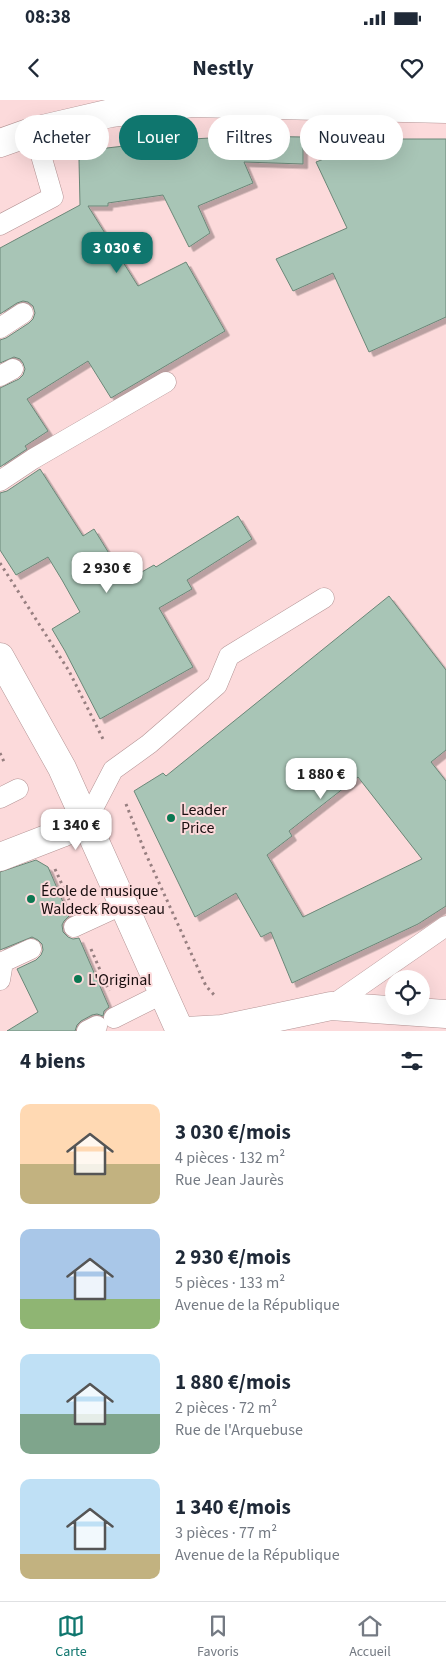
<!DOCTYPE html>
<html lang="fr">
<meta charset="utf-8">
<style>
body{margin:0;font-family:"Source Sans 3",sans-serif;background:#f6f6f7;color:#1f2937;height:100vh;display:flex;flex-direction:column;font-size:19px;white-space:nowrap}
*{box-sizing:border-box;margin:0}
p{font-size:16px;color:#747a83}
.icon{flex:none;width:28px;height:28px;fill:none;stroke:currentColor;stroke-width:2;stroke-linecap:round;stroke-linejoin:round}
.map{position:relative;height:931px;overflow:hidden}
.side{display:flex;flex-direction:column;background:#fff;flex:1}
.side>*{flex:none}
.guide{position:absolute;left:15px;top:15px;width:416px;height:45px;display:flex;gap:10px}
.controls{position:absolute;left:385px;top:870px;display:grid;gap:10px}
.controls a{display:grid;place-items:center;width:45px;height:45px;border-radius:50%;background:#fff;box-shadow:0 5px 20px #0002;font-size:25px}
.price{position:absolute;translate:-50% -42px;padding:0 11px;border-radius:10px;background:#fff;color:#222;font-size:16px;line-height:32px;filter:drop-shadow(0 1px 2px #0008)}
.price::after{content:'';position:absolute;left:50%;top:30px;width:15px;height:11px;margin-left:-8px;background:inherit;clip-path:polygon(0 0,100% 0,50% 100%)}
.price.current{background:#0f766e;color:#fff}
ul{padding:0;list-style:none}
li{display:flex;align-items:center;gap:15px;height:125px;padding:0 20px}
li span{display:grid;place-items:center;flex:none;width:140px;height:100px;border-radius:10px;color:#555}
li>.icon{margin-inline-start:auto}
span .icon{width:60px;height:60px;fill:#fffc;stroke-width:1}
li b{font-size:21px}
h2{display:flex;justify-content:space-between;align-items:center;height:60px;padding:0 20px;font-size:21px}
.pill{padding:0 18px;border-radius:22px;background:#fff;box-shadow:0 5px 20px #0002;font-size:18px;line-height:45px}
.pill.current{background:#0f766e;color:#fff}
.status{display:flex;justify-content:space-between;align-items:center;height:35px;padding:0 25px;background:#fff;direction:ltr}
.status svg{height:14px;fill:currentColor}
header{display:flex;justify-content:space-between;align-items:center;height:65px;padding:0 20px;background:#fff;font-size:22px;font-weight:700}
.tabs{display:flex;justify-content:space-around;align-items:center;height:70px;border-top:1px solid #e0e1e3;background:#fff;font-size:14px;color:#747a83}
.tabs a{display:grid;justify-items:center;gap:2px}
.tabs .current{color:#0f766e}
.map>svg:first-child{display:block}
</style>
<div class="status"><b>08:38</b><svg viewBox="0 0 49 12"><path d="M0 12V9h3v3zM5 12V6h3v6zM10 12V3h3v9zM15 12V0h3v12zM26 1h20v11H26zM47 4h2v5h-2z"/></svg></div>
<header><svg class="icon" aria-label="back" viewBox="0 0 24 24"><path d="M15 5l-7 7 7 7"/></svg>Nestly<svg class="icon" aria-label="heart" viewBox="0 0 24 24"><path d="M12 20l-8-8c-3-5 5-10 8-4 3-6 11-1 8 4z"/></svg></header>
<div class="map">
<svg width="446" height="931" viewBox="0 0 446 931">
<defs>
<filter id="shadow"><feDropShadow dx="4.5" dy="4.5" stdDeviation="0" flood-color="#0004"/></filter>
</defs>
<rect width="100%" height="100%" fill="#fcdadb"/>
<g fill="#a8c5b6" stroke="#6b8778" fill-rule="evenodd" filter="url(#shadow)">
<polygon points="245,36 303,37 303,64 244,62 253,83 198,106 210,133 189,147 163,95 108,103 108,106 88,106 138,186 186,162 225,231 111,298 88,261 27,299 48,331 25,346 27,349 0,367 0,288 19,279 23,275 25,269 23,263 20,259 14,257 0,263 0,240 6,238 29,223 33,219 35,213 33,206 28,202 23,201 17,203 0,214 0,148 80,105 79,60 107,48 175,40"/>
<polygon points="376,39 446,39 446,217 369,252 333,173 293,191 276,159 347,128 316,62"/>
<polygon points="40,369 83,436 94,429 126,481 154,465 156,467 238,416 252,439 187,480 192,489 159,508 193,567 100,619 65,551 52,529 80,512 62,480 48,457 16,475 0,450 0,393 7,391"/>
<path d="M389,496L446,570V650L431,662L446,681V806L418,824L292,883L271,832L261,837L236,793L195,817L134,691L163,673L166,676ZM358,677L422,759L303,817L267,755L292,736L289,731Z"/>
<polygon points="36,760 48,767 69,816 64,821 62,825 63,832 68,837 73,839 79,838 109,907 104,911 103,916 97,914 92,915 81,921 77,925 75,931 7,931 38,912 17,869 36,860 41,855 43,850 42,844 38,840 32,837 0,850 0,772"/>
</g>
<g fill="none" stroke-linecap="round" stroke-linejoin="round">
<defs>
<g id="service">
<polyline points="0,125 53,97 34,31"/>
<polyline points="0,228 23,213"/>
<polyline points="0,276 13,269"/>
<polyline points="0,381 33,359 166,282"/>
<polyline points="0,698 18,689"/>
<polyline points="86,722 113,670 149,644 217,585 229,556 324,498"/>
<polyline points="74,827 124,804"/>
<polyline points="0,880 3,862 31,849"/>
<polyline points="331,906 446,826"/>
<polyline points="114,918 164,893"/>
<polyline points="87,931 97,926"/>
</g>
<g id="minor">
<polyline points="0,757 62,733 86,722"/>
<polyline points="186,931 222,929 331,906 446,914"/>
</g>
<g id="secondary">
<polyline points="0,43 34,31 111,13 192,3 446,9"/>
<polyline points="0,557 62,668 180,931"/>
</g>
</defs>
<use href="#service" stroke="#b49495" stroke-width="21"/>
<use href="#minor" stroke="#b49495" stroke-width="29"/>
<use href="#secondary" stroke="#b49495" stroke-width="29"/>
<g stroke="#977f80" stroke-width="3" stroke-dasharray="2.5 4" stroke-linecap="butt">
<polyline points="0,463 69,571 104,641"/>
<polyline points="0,653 5,664"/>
<polyline points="126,704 145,752 206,886 216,897"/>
<polyline points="55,769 69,800"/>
<polyline points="91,849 109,891"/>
</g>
<use href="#service" stroke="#fff" stroke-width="20"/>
<use href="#minor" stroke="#fff" stroke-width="28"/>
<use href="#secondary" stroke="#fff" stroke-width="28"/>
</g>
<g fill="#0c7852" stroke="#fcdadb" stroke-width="2">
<circle cx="171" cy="718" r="5"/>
<circle cx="31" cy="799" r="5"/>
<circle cx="78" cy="879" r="5"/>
</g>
<g text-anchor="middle" stroke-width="4" stroke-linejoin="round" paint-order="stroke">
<g font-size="16" fill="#190e0f" stroke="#fcdadb" text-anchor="start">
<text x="181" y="715">Leader<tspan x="181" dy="18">Price</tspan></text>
<text x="41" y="796">École de musique<tspan x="41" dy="18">Waldeck Rousseau</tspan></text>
<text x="88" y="885">L'Original</text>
</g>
</g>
</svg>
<div class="controls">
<a><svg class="icon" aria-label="locate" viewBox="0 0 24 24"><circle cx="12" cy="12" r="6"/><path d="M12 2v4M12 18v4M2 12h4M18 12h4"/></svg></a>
</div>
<b class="price current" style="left:117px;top:174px">3 030 €</b>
<b class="price" style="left:107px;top:494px">2 930 €</b>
<b class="price" style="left:321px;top:700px">1 880 €</b>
<b class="price" style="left:76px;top:751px">1 340 €</b>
<div class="guide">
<a class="pill">Acheter</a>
<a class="pill current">Louer</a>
<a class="pill">Filtres</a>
<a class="pill">Nouveau</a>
</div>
</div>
<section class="side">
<h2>4 biens<svg class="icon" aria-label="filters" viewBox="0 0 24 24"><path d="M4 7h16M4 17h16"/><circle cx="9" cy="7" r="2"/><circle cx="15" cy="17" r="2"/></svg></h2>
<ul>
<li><span style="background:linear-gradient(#ffd9b3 60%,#c2b280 0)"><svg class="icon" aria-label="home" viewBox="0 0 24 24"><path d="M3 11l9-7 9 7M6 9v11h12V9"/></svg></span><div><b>3 030 €/mois</b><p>4 pièces · 132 m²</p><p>Rue Jean Jaurès</p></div></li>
<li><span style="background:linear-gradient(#a9c7e8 70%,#8fb573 0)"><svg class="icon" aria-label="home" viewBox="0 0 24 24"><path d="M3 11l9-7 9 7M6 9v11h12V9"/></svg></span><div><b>2 930 €/mois</b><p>5 pièces · 133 m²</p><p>Avenue de la République</p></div></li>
<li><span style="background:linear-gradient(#bfe0f5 60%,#7fa58c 0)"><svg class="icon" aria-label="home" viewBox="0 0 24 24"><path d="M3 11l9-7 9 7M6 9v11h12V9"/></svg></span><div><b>1 880 €/mois</b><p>2 pièces · 72 m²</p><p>Rue de l'Arquebuse</p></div></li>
<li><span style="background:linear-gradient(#bfe0f5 75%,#c2b280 0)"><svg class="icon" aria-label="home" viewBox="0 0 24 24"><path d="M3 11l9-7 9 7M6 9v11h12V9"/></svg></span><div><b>1 340 €/mois</b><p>3 pièces · 77 m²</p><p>Avenue de la République</p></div></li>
</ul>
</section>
<nav class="tabs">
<a class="current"><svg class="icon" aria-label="map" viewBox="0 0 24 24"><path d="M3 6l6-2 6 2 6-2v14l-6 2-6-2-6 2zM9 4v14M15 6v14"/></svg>Carte</a>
<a><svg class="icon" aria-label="saved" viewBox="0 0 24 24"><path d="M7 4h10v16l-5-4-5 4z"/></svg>Favoris</a>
<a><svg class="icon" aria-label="home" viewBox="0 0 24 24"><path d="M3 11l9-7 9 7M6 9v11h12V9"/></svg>Accueil</a>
</nav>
